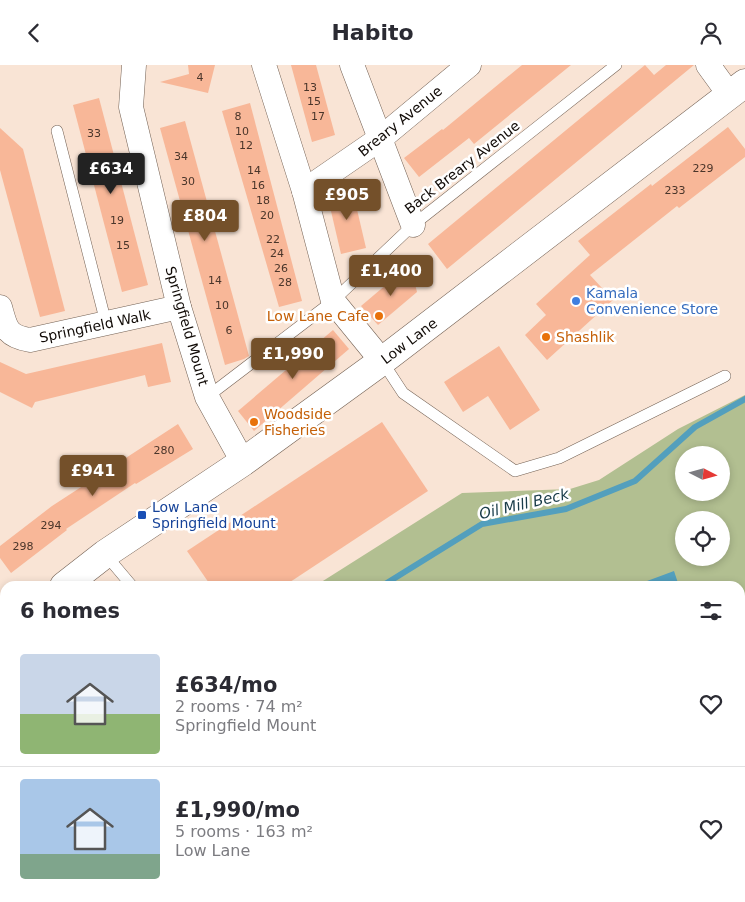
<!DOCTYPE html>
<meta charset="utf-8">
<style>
body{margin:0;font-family:"DejaVu Sans",sans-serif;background:#f7f7f7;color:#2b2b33;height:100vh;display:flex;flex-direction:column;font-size:19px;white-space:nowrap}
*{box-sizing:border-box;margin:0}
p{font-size:16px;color:#7c7c81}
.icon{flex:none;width:28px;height:28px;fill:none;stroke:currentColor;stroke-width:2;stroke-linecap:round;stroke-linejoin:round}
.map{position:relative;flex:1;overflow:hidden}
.sheet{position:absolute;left:0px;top:516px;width:745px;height:321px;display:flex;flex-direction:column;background:#fff;border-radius:15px 15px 0 0;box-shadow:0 2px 8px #0003}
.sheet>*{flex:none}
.needle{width:32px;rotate:96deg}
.buttons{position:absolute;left:675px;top:381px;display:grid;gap:10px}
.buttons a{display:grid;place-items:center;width:55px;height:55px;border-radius:50%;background:#fff;box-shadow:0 2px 8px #0003;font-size:25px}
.price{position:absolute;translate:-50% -42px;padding:0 11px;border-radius:5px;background:#74502a;color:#fff;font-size:16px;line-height:32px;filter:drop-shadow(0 1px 2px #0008)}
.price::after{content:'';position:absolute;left:50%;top:30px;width:15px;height:11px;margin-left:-8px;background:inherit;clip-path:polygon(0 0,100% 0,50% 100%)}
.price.current{background:#222;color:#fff}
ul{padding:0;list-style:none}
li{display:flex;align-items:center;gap:15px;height:125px;padding:0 20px}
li+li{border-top:1px solid #e1e1e2}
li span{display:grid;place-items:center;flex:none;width:140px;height:100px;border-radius:5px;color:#555}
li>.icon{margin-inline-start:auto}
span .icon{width:60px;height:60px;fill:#fffc;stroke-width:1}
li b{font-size:21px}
h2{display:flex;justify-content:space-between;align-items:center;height:60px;padding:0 20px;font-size:21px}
header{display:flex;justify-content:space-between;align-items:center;height:65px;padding:0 20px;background:#fff;font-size:22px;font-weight:600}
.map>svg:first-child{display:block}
</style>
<header><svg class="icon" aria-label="back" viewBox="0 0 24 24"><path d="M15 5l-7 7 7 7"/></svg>Habito<svg class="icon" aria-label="person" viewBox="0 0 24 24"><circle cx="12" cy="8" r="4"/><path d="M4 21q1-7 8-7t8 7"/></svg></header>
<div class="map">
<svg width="745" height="837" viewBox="0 0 745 837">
<rect width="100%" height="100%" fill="#f9e4d5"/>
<g fill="#b2bf91" fill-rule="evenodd">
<path d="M745,330V837H443L441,833L740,832V521H315L462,428L570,424L599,415L678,364ZM684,390H721V428H684ZM684,455H721V492H684Z"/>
<polygon points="0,738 5,739 5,832 62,833 58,837 0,837"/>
</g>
<polygon fill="#539fbd" points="674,506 679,521 637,521 639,519"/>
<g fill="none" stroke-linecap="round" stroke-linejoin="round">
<g stroke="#539fbd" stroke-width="6">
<polyline points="382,521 482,459 566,444 635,416 695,362 745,334"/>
<polyline points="27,837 30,832"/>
</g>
</g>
<g fill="#f8b798">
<polygon points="188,0 215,0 208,28 160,17 189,9"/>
<polygon points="291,0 316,0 335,70 312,77"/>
<polygon points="522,0 571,0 474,79 469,73 419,112 404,93 442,64 443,65"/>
<polygon points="645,0 654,10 666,0 694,0 447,204 428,179"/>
<polygon points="99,33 148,220 122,227 73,40"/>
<polygon points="250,38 302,236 279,242 222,46"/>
<polygon points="185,56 249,291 244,294 225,300 160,63"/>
<polygon points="728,62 745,84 745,92 679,143 677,141 590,210 613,235 547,295 525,270 546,250 536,239 590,190 578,176 651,119 652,121"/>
<polygon points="0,63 23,84 65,246 40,252 0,105"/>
<polygon points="352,123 366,183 341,189 327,129"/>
<polygon points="406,203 413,211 417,227 378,260 361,241"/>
<polygon points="333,265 349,284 254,366 238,346"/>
<polygon points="162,278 171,317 148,322 145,310 35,337 32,343 0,327 0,297 26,309"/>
<polygon points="499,281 540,345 510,365 488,331 463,347 444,317"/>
<polygon points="382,357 428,426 284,521 211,521 187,486"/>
<polygon points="178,359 193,384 136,419 135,418 66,464 67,465 11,508 0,493 0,481 52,441"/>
</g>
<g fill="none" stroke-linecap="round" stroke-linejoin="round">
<defs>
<g id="service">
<polyline points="57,66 106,258"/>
<polyline points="382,296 403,328 515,406 559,393 725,311"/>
<polyline points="207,332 333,236 413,160 616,0"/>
<polyline points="105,489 132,521"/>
<polyline points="0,718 5,718"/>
</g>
<g id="minor">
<polyline points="134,0 131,42 179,242 207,332 243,397"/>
<polyline points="264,0 304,126 333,236 382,296"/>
<polyline points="352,0 413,160"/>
<polyline points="708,0 729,29"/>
<polyline points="304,126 381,73 469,0"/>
<path d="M0,242C6,263 6,271 30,275L179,242"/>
</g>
<g id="tertiary">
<polyline points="64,521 105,489 243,397 382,296 745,18"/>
<polyline points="0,571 5,567"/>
</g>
</defs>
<use href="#service" stroke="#746255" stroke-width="12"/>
<use href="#minor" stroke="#746255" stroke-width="25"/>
<use href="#tertiary" stroke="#746255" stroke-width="29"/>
<g stroke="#93857b" stroke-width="3" stroke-dasharray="2.5 4" stroke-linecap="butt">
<polyline points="740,628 745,626"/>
<polyline points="222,832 224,837"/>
</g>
<use href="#service" stroke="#fff" stroke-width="11"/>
<use href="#minor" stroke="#fff" stroke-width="24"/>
<use href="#tertiary" stroke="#fff" stroke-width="28"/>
</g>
<circle fill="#3f7fe0" stroke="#fff" stroke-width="2" cx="576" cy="236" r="5"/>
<g fill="#e8710a" stroke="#fff" stroke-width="2">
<circle cx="379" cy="251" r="5"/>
<circle cx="546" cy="272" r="5"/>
<circle cx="254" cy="357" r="5"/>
</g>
<rect fill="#1a4fb4" stroke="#fff" stroke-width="2" x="137" y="445" width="10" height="10" rx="2.5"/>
<g text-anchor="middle" stroke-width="5" stroke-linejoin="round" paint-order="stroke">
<g font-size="11" fill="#4a352a">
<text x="200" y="16">4</text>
<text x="310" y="26">13</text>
<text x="314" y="40">15</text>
<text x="238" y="55">8</text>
<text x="318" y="55">17</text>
<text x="242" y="70">10</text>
<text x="94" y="72">33</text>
<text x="246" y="84">12</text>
<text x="181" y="95">34</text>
<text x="703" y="107">229</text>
<text x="254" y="109">14</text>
<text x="188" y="120">30</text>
<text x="258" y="124">16</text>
<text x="675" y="129">233</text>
<text x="263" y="139">18</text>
<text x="267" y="154">20</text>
<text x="117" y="159">19</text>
<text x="273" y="178">22</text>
<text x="123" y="184">15</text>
<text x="277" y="192">24</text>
<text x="281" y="207">26</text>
<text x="215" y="219">14</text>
<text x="285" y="221">28</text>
<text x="222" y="244">10</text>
<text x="229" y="269">6</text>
<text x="164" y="389">280</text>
<text x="51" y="464">294</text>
<text x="23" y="485">298</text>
</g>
<g font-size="14" fill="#100a06" stroke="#fff">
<text transform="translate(400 56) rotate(-39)" y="5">Breary Avenue</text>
<text transform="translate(462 102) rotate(-38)" y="5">Back Breary Avenue</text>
<text transform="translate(95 261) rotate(-12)" y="5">Springfield Walk</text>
<text transform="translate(187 261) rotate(74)" y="5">Springfield Mount</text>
<text transform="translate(409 276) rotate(-37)" y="5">Low Lane</text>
</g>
<g font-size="14" fill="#366cbe" stroke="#fff" text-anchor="start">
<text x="586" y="233">Kamala<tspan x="586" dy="16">Convenience Store</tspan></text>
</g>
<g font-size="14" fill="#c56008" stroke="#fff" text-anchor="start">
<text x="369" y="256" text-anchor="end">Low Lane Cafe</text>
<text x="556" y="277">Shashlik</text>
<text x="264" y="354">Woodside<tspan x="264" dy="16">Fisheries</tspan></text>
</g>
<g font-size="14" fill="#164399" stroke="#fff" text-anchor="start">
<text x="152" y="447">Low Lane<tspan x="152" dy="16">Springfield Mount</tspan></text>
</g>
<g font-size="15" font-style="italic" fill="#193c49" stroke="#fff">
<text transform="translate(524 439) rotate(-13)" y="5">Oil Mill Beck</text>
</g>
</g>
</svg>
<div class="buttons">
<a><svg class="needle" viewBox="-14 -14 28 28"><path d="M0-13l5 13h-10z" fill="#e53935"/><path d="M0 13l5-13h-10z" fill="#7c7c81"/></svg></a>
<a><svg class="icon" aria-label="locate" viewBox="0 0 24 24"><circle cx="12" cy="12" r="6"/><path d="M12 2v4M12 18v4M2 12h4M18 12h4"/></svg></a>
</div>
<b class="price current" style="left:111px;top:130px">£634</b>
<b class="price" style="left:347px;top:156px">£905</b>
<b class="price" style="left:205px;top:177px">£804</b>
<b class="price" style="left:391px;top:232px">£1,400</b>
<b class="price" style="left:293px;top:315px">£1,990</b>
<b class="price" style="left:93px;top:432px">£941</b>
<section class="sheet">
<h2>6 homes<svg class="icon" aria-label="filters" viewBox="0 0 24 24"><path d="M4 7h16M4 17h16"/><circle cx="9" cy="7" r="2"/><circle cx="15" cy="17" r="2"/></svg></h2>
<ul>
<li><span style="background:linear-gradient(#c9d6e8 60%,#8fb573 0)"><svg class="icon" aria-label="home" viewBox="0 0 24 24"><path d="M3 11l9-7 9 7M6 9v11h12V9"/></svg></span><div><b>£634/mo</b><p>2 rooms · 74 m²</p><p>Springfield Mount</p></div><svg class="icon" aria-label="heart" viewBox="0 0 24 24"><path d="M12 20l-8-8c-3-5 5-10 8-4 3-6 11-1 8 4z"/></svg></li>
<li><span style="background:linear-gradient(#a9c7e8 75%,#7fa58c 0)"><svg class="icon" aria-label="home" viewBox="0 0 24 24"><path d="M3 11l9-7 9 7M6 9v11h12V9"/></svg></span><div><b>£1,990/mo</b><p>5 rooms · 163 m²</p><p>Low Lane</p></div><svg class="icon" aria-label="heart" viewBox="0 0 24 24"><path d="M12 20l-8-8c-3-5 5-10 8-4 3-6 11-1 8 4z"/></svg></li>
</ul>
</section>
</div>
